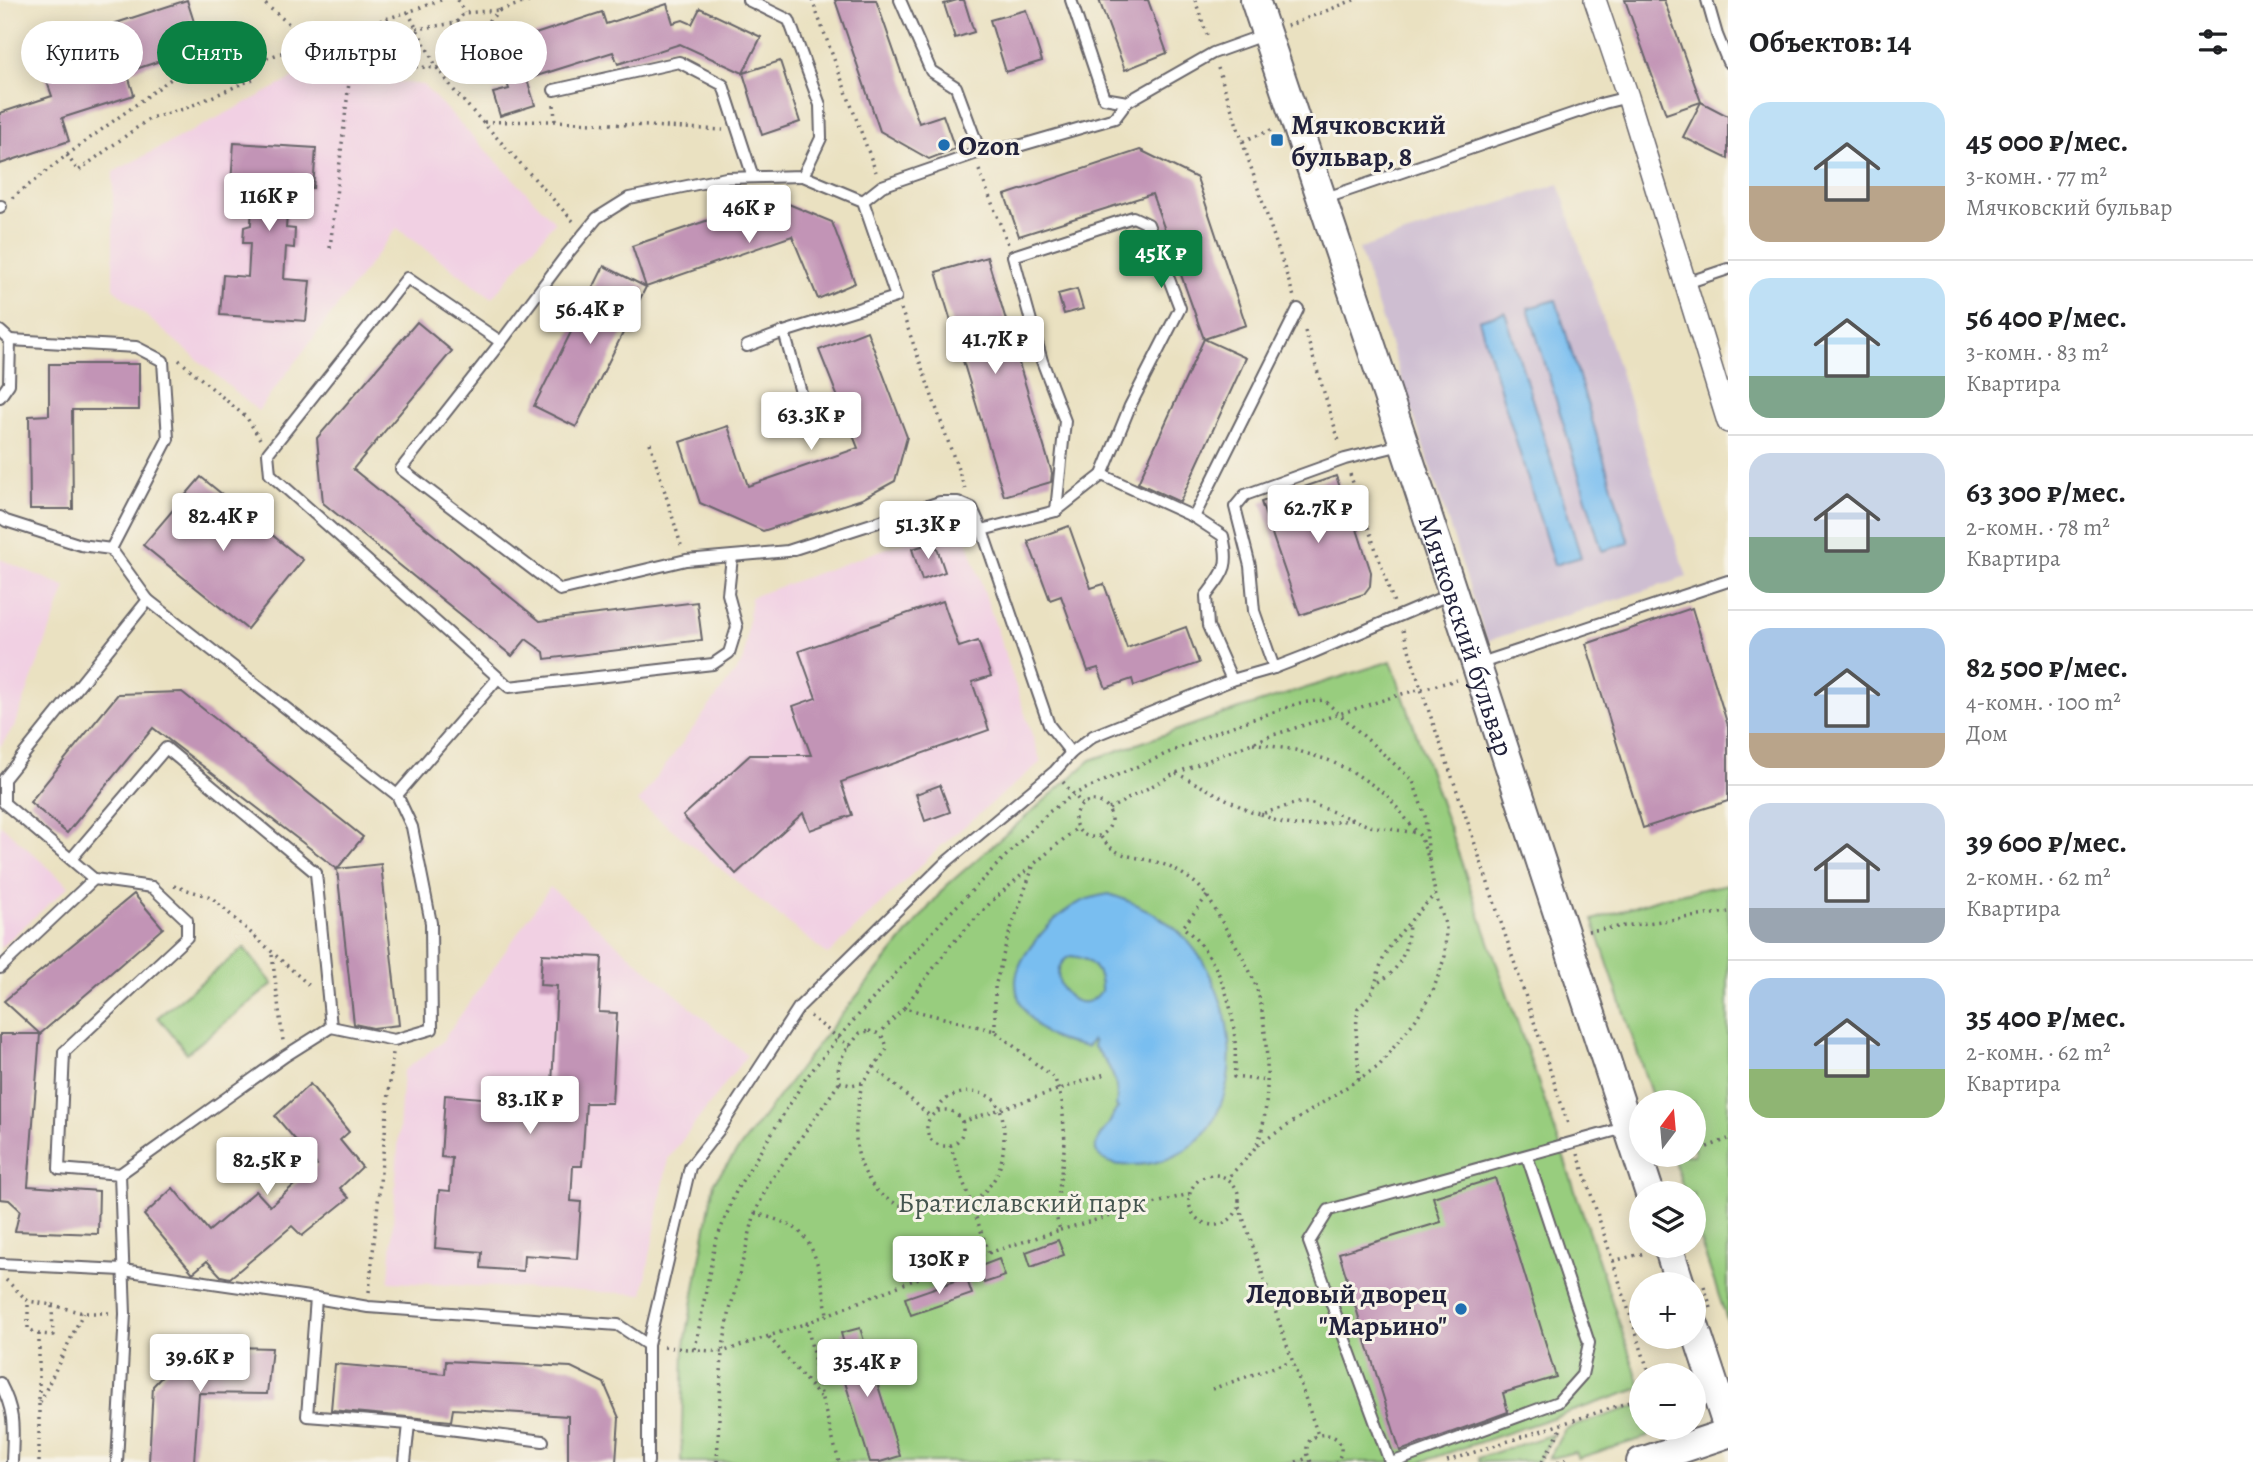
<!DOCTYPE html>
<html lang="ru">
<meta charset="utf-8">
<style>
body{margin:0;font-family:Alegreya,serif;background:#f2f2f2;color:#202124;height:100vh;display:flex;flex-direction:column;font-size:26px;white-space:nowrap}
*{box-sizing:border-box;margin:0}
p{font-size:23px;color:#757577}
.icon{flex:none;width:38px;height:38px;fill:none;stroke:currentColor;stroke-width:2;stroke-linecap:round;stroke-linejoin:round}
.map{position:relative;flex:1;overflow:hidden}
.panel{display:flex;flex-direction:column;background:#fff;width:525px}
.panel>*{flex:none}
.banner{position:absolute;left:21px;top:21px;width:665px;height:63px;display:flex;gap:14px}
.needle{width:46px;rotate:16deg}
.fabs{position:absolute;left:1629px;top:1090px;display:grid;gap:14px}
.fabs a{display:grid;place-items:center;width:77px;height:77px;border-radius:50%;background:#fff;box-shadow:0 4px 18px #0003;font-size:35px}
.price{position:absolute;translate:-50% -60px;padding:0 16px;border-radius:7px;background:#fff;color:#222;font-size:23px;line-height:46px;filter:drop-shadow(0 2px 4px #0008)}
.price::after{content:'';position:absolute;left:50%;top:42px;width:21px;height:16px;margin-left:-10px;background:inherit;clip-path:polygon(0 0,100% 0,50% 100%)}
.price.active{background:#0b8043;color:#fff}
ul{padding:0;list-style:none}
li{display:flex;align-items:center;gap:21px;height:175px;padding:0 21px}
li+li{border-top:2px solid #e0e0e0}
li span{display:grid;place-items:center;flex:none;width:196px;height:140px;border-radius:21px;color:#555}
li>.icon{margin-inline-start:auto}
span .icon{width:84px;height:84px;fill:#fffc;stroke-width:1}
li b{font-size:30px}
h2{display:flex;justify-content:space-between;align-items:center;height:84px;padding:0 21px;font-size:30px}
.pill{padding:0 24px;border-radius:32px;background:#fff;box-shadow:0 4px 18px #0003;font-size:24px;line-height:63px}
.pill.active{background:#0b8043;color:#fff}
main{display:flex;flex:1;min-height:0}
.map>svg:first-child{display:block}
</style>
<main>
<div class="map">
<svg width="1728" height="1462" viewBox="0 0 1728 1462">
<rect width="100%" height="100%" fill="#f7f3e8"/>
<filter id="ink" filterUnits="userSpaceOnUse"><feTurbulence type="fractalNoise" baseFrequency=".0143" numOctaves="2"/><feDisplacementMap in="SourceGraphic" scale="14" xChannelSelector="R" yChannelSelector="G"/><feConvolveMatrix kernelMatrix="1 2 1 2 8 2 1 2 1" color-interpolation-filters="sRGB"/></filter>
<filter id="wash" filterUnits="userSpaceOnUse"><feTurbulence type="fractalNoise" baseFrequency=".00686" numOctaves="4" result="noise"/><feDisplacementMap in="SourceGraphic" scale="28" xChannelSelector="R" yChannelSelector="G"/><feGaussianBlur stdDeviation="1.57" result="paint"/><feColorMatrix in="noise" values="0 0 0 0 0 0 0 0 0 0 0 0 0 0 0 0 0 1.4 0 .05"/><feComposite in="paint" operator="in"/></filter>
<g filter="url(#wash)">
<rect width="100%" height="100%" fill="#eae1c1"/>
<g fill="#f1d0e3">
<polygon points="309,70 423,85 555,222 492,298 397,228 258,411 113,288 113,172"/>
<polygon points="954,524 965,534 1041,762 941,846 828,955 638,802 744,660 751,597"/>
<polygon points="0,559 66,587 15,725 0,747"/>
<polygon points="0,824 69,886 0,948"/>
<polygon points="550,887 747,1055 668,1159 643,1294 389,1282 403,1071 441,1043"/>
</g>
<polygon fill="#cebed1" points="1559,184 1687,577 1487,641 1359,249"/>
<g fill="#98cd7e" stroke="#5d785c" stroke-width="2">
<polygon points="1391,661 1550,1116 1641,1388 1421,1462 681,1462 684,1350 714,1182 822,1039 945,887 1091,760 1224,714"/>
<polygon points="1728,884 1728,1323 1694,1222 1694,1194 1685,1193 1672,1155 1694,1155 1694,1102 1654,1102 1593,920 1664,897"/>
<polygon points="244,948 273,984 187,1053 158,1017"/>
<polygon points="1641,1404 1642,1428 1654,1430 1648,1437 1578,1458 1575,1452 1548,1459 1565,1429"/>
<polygon points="1554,1434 1538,1461 1479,1462 1478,1458"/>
</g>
<g fill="#79bef0" stroke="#4e7096" stroke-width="2" fill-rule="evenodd">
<polygon points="1556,300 1629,543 1602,551 1528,308"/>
<polygon points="1505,312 1581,557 1554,565 1479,320"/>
<path d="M1109,894C1166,913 1200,940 1220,999C1246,1071 1221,1165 1131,1165C1120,1166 1104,1164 1097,1153C1092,1144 1103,1132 1108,1125C1112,1119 1114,1111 1118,1108L1116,1106C1120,1082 1109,1063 1093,1046L1094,1042L1092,1040L1087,1047C1075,1044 1062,1043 1051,1037C1041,1032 1034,1023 1028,1015C1005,984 1018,960 1041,934C1060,912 1079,898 1109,894ZM1071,956C1091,958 1102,971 1101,991C1077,1026 1038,970 1071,956Z"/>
</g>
<g id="blocks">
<g fill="#c294b6">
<polygon points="187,0 202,47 127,72 134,95 62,118 69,141 0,164 0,113 52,96 44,73 118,49 110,25"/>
<polygon points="835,0 876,0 919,123 943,115 955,149 929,159 880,131"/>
<polygon points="957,0 964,0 974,32 955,38 944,4"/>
<polygon points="1099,0 1148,0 1167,53 1125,70"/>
<polygon points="1625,0 1664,0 1701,102 1666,114"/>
<polygon points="667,4 673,23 683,20 692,24 700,8 761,37 743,73 780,61 800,122 762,135 743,73 680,44 618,64 613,52 527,79 535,105 500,116 493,93 509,89 502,66 523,59 517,40 602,12 606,24"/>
<polygon points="1026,10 1042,61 1006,72 990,20"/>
<polygon points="1701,102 1728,116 1728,159 1683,137"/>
<polygon points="234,143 316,148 313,188 289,187 286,228 295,229 294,248 286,247 284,279 310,281 306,321 220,315 223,275 248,277 250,243 243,243 244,227 251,225 253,185 231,183"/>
<polygon points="1140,150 1197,178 1246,325 1204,339 1246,358 1180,502 1138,483 1204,339 1152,194 1019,236 1005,195"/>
<polygon points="774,198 832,222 855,283 818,299 792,236 646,287 632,246"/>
<polygon points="987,257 1052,473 1051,482 1004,496 936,272"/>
<polygon points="604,266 646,287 576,427 534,406"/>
<polygon points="1077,289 1083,309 1064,314 1058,294"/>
<polygon points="417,322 452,351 353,469 540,621 697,602 702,640 545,659 544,652 526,639 512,656 323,503 317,438"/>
<polygon points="867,331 907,437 895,481 862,499 763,531 700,503 680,442 728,426 748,486 858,448 819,350"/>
<polygon points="49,364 139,364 139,410 72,410 73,509 30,509 29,416 49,415"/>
<polygon points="1336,476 1353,524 1355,523 1371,572 1370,586 1364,594 1300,615 1261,502"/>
<polygon points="201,477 303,560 247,629 143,545"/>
<polygon points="1069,526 1091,588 1104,584 1127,648 1186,627 1199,663 1134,686 1132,679 1106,688 1098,668 1088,671 1061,596 1050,600 1028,541"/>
<polygon points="935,542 945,572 922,580 912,549"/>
<polygon points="943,601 959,647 978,641 991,676 972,682 989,730 841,782 852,815 810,830 803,813 736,874 683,816 750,755 811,755 793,706 816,698 799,651"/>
<polygon points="1692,608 1728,726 1728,801 1643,828 1586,644"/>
<polygon points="182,692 363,837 337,869 381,864 399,1025 373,1028 354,1024 337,869 153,728 67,833 30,802 118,694"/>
<polygon points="940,785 950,812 925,821 916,794"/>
<polygon points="134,894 163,928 40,1034 28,1186 99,1191 98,1234 15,1231 20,1210 9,1200 0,1199 0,1034 40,1034 4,1001"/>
<polygon points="542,954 602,957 599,1012 617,1013 612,1103 586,1103 582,1166 573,1166 571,1201 581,1202 577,1259 524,1255 523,1271 481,1268 482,1252 435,1248 439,1190 450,1191 452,1158 441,1157 445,1095 494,1099 495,1081 552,1085 557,986 540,985"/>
<polygon points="310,1084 349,1132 340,1140 362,1167 340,1188 349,1198 302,1236 292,1226 230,1278 221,1276 207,1261 194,1272 192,1272 144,1215 173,1188 209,1231 256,1191 270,1206 317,1165 275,1116"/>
<polygon points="1495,1178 1556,1377 1503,1393 1508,1412 1400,1451 1339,1253 1441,1222 1433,1197"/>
<polygon points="1058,1240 1064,1255 1031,1267 1026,1252"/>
<polygon points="999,1259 1005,1276 984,1283 978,1267"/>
<polygon points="966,1277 972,1294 911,1315 905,1298"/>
<polygon points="860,1328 900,1456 880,1462 870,1462 844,1379 842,1353 846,1351 841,1333"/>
<polygon points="191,1346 272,1348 267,1394 199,1393 194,1462 149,1462 153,1386"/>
<polygon points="446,1361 571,1367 604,1383 619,1418 616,1462 568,1462 568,1416 453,1409 451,1421 331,1410 335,1364 445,1374"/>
</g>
</g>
</g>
<g filter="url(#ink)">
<use href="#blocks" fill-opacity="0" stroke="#68656a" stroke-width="2"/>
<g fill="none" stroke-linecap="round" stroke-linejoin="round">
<defs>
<g id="service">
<polyline points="1071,0 1104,98 1127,102 1213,53 1266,34"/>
<polyline points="1707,0 1717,35 1728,62"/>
<polyline points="554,90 679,62 723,85 753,177"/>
<polyline points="980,152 1022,145 1115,118 1127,102"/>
<polyline points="1323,199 1604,103 1628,97"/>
<polyline points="863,201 882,186 980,152 956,87 931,71 900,0"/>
<polyline points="0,207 1,206"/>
<polyline points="1686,283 1728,269"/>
<polyline points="0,331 10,340 9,384 0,397"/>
<polyline points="784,332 812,432"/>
<polyline points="10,340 136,347 163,361 168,439 111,549"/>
<polyline points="501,342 401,469 560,590 686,560 788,551 940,502 958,502 972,508 982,530 1049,725 1071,753"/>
<polyline points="747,346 784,332 896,297 863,201 803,176"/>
<path d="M1056,511L1102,475L1194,517L1223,536C1230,567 1225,571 1206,596L1208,626L1232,680"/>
<polyline points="0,517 6,521 81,545 111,549 148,600 4,779 4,803 94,879 0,968"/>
<polyline points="1194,517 1298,309"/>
<polyline points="982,530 1056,511 1065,421 1042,361 1013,256 1133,217 1148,224 1180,308 1130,406 1102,475"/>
<polyline points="732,557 728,594 737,627 729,653 713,664 509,687 270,474 268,453 407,278 501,342 564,258 597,218 629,198 726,178 803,176 821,138 820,105 789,20 748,0"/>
<polyline points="148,600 397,795 412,827 431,923 432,1029 394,1040 331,1027"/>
<polyline points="1478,664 1728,581"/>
<polyline points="1274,668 1254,611 1250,566 1235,507 1245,495 1345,459 1401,445"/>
<polyline points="397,795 498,678"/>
<polyline points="72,858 166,748 316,873 331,1027 285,1056 120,1174 125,1314 117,1462"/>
<polyline points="94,879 152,887 187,920 187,937 64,1052 59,1169 120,1174"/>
<polyline points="0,1264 123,1270 316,1298 368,1307 618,1325 648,1345"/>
<polyline points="316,1298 307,1416 409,1424 543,1441"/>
<path d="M0,1383C16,1413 13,1430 12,1462"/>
<polyline points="405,1462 409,1424"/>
<polyline points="648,1462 648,1345 690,1167 719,1130 799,1007 945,863 1055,771 1071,753 1093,736 1232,680 1274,668 1305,656 1453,593"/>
<polyline points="1390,1462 1309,1242 1329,1210 1628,1127"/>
<polyline points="1394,1462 1558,1402 1582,1375 1589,1343 1527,1156"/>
</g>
<polyline id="minor" points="1595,0 1628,97 1728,422"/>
<g id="tertiary">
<path id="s1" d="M1255,0L1404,444L1650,1194"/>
<polyline points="1668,1246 1680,1284"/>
<polyline points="1694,1325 1728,1428"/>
<polyline points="1641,1462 1728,1433"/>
</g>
</defs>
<use href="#service" stroke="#68656a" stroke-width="14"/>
<use href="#minor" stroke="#68656a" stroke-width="24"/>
<use href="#tertiary" stroke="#68656a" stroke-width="32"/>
<g stroke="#68656a" stroke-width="3.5" stroke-dasharray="2 5" stroke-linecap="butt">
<polyline points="260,0 311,42 320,62 387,65"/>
<polyline points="441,0 408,12 437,68 456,93 573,221"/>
<polyline points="458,0 464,13"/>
<polyline points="812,0 876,172"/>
<polyline points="1195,0 1208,38"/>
<polygon points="500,10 437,68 387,65 416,29 456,23 464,13"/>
<polyline points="500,10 533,0"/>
<polyline points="1287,26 1354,0"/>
<polyline points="1218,68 1294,297"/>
<polyline points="554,105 555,121"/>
<polyline points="484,122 555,121 723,130"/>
<polyline points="1243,141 1271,130 1270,127"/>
<polyline points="67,155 78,171 150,118 184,109 253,79 262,60"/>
<polyline points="979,170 1008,244"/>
<polyline points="12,198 67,155 216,46 262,60 311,42 408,12"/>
<polyline points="330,248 351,65"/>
<polyline points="901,309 965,489"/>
<polyline points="1305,331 1340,444"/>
<polyline points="179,360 247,418 260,439"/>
<polyline points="650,443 681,545"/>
<polyline points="1350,474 1394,603"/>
<polyline points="1403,630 1421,689 1462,805 1569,1127"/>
<polyline points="1253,743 1295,750 1328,760 1353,772 1386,794 1420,836 1429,859 1435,893 1446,927 1445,956 1433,991 1416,1019 1379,1066 1256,1146"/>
<polyline points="1176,773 1251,812 1261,814 1297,803 1310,803 1369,826 1417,833"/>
<polyline points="1063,782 1082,804"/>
<circle cx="1093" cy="819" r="18"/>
<polyline points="1109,809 1176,773 1270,736 1402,694 1457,680"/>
<path d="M1261,814C1298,833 1313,824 1351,820"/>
<path d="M1101,837C1116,857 1128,855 1152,861C1167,864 1182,873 1194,882C1207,892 1214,908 1222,922C1235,944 1251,968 1258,993C1268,1027 1273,1115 1256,1146C1249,1158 1236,1168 1227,1179"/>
<polyline points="174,886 211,897 312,988"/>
<path d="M1207,896L1183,927C1226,963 1240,1023 1234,1077L1266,1081"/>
<polyline points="1588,931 1728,912"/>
<polyline points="272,955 283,1041"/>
<path d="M1379,982C1402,969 1407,949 1409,924"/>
<polyline points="904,1008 950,946 992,901 1033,865"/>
<polyline points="810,1016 850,1047"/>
<path d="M869,1031C881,1033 885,1037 887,1049L862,1083L850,1085L840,1082C833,1061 848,1049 860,1033Z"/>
<polyline points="995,1031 995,987 1007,940 1034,864 1077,828"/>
<polyline points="874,1067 931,1117"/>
<path d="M1359,1079L1356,1029L1358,1008C1381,987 1373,979 1385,955C1393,938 1421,910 1435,894"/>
<path d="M862,1083C855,1121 849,1152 873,1186C892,1214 950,1217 976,1199C984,1193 993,1183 997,1174C1005,1159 1008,1116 996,1102C982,1085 942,1091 937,1112"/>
<circle cx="945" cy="1128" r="18"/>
<polyline points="962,1122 1108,1073"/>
<polyline points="950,1145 989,1253"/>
<polyline points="1694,1152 1728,1139"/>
<polyline points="1578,1154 1650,1376"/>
<polyline points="1664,1163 1685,1155"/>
<circle cx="1214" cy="1200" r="25"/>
<polyline points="1239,1206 1318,1435"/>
<path d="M755,1213C768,1217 784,1221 796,1229C818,1244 824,1290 827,1315"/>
<polyline points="1060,1230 1189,1194"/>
<polyline points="1613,1261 1645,1253"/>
<polyline points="6,1280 28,1301 52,1305 53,1335 39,1334 28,1329 28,1301"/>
<polyline points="1704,1286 1711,1308"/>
<polyline points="369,1292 393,1053"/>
<polyline points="52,1305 83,1313 112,1313"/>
<polyline points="807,1323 822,1399 839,1462"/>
<polyline points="39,1334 39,1462"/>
<polyline points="769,1337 820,1397"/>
<polyline points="664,1347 722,1352 807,1323 948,1266 1060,1230 1056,1216 1057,1206 1065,1142 1062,1101 1055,1079 995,1031 904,1008 880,1033"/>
<polyline points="695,1349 715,1243 737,1189 806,1078 838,1038 946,917 1049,812 1074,794 1221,730 1300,703 1324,700 1413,781 1425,816 1429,859"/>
<polyline points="1212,1389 1291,1361"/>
<polyline points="40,1402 83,1313"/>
<polyline points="1447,1461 1642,1398"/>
<polyline points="717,1462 722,1352 730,1310 755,1213 769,1183 840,1082"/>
<polyline points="1296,1462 1308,1458"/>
<path d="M1311,1462C1290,1425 1358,1426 1337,1462"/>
<polyline points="1542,1462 1562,1427"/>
<polyline points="1558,1462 1571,1458"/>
</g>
<use href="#service" stroke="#fff" stroke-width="10"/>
<use href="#minor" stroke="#fff" stroke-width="21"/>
<use href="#tertiary" stroke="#fff" stroke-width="28"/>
</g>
</g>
<g fill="#1f6fb2" stroke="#f7f3e8" stroke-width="2.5">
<rect x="1270" y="133" width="14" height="14" rx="3.5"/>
<circle cx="944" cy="145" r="7"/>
<circle cx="1461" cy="1309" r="7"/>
</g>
<g text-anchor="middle" stroke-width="6" stroke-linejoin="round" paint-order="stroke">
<g font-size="28" font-weight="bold" fill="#22223b" stroke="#f7f3e8" text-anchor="start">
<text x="1291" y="134">Мячковский<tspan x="1291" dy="32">бульвар, 8</tspan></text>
<text x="958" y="155">Ozon</text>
<text x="1447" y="1303" text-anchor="end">Ледовый дворец<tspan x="1447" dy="32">"Марьино"</tspan></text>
</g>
<g font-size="28" fill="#22223b" stroke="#f7f3e8">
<text dy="10" stroke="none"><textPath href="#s1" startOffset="670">Мячковский бульвар</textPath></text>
</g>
<g font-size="28" fill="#45554f" stroke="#f7f3e8">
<text x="1022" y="1212">Братиславский парк</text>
</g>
</g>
</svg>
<div class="fabs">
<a><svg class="needle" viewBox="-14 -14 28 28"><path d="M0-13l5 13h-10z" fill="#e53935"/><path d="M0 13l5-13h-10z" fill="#757577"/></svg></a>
<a><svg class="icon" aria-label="layers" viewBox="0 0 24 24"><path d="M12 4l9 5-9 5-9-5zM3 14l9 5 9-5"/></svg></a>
<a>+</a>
<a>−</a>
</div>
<b class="price" style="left:269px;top:233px">116K ₽</b>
<b class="price" style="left:749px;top:245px">46K ₽</b>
<b class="price active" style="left:1161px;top:290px">45K ₽</b>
<b class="price" style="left:590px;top:346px">56.4K ₽</b>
<b class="price" style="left:995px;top:376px">41.7K ₽</b>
<b class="price" style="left:811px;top:452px">63.3K ₽</b>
<b class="price" style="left:1318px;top:545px">62.7K ₽</b>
<b class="price" style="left:223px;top:553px">82.4K ₽</b>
<b class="price" style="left:928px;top:561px">51.3K ₽</b>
<b class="price" style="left:530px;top:1136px">83.1K ₽</b>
<b class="price" style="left:267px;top:1197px">82.5K ₽</b>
<b class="price" style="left:939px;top:1296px">130K ₽</b>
<b class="price" style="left:200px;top:1394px">39.6K ₽</b>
<b class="price" style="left:867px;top:1399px">35.4K ₽</b>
<div class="banner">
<a class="pill">Купить</a>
<a class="pill active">Снять</a>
<a class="pill">Фильтры</a>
<a class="pill">Новое</a>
</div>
</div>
<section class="panel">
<h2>Объектов: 14<svg class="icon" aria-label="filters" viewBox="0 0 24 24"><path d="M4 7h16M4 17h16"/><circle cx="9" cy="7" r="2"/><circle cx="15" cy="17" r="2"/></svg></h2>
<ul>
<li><span style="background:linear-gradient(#bfe0f5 60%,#b9a48a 0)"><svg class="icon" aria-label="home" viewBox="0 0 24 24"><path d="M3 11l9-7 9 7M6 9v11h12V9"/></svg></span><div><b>45 000 ₽/мес.</b><p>3-комн. · 77 m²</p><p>Мячковский бульвар</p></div></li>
<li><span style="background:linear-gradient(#bfe0f5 70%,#7fa58c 0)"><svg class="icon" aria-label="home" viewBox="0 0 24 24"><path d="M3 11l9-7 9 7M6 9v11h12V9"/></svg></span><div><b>56 400 ₽/мес.</b><p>3-комн. · 83 m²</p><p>Квартира</p></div></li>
<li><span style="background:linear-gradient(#c9d6e8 60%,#7fa58c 0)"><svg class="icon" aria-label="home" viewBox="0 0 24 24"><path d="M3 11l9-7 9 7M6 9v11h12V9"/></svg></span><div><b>63 300 ₽/мес.</b><p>2-комн. · 78 m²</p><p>Квартира</p></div></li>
<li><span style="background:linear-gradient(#a9c7e8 75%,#b9a48a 0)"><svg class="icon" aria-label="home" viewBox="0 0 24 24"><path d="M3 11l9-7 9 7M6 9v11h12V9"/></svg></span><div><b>82 500 ₽/мес.</b><p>4-комн. · 100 m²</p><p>Дом</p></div></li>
<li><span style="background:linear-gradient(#c9d6e8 75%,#9aa5b1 0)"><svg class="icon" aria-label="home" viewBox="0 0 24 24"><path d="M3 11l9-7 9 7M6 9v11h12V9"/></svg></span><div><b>39 600 ₽/мес.</b><p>2-комн. · 62 m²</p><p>Квартира</p></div></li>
<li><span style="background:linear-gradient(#a9c7e8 65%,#8fb573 0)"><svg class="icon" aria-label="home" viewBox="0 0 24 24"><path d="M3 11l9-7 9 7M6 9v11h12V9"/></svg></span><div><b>35 400 ₽/мес.</b><p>2-комн. · 62 m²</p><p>Квартира</p></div></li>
</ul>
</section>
</main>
